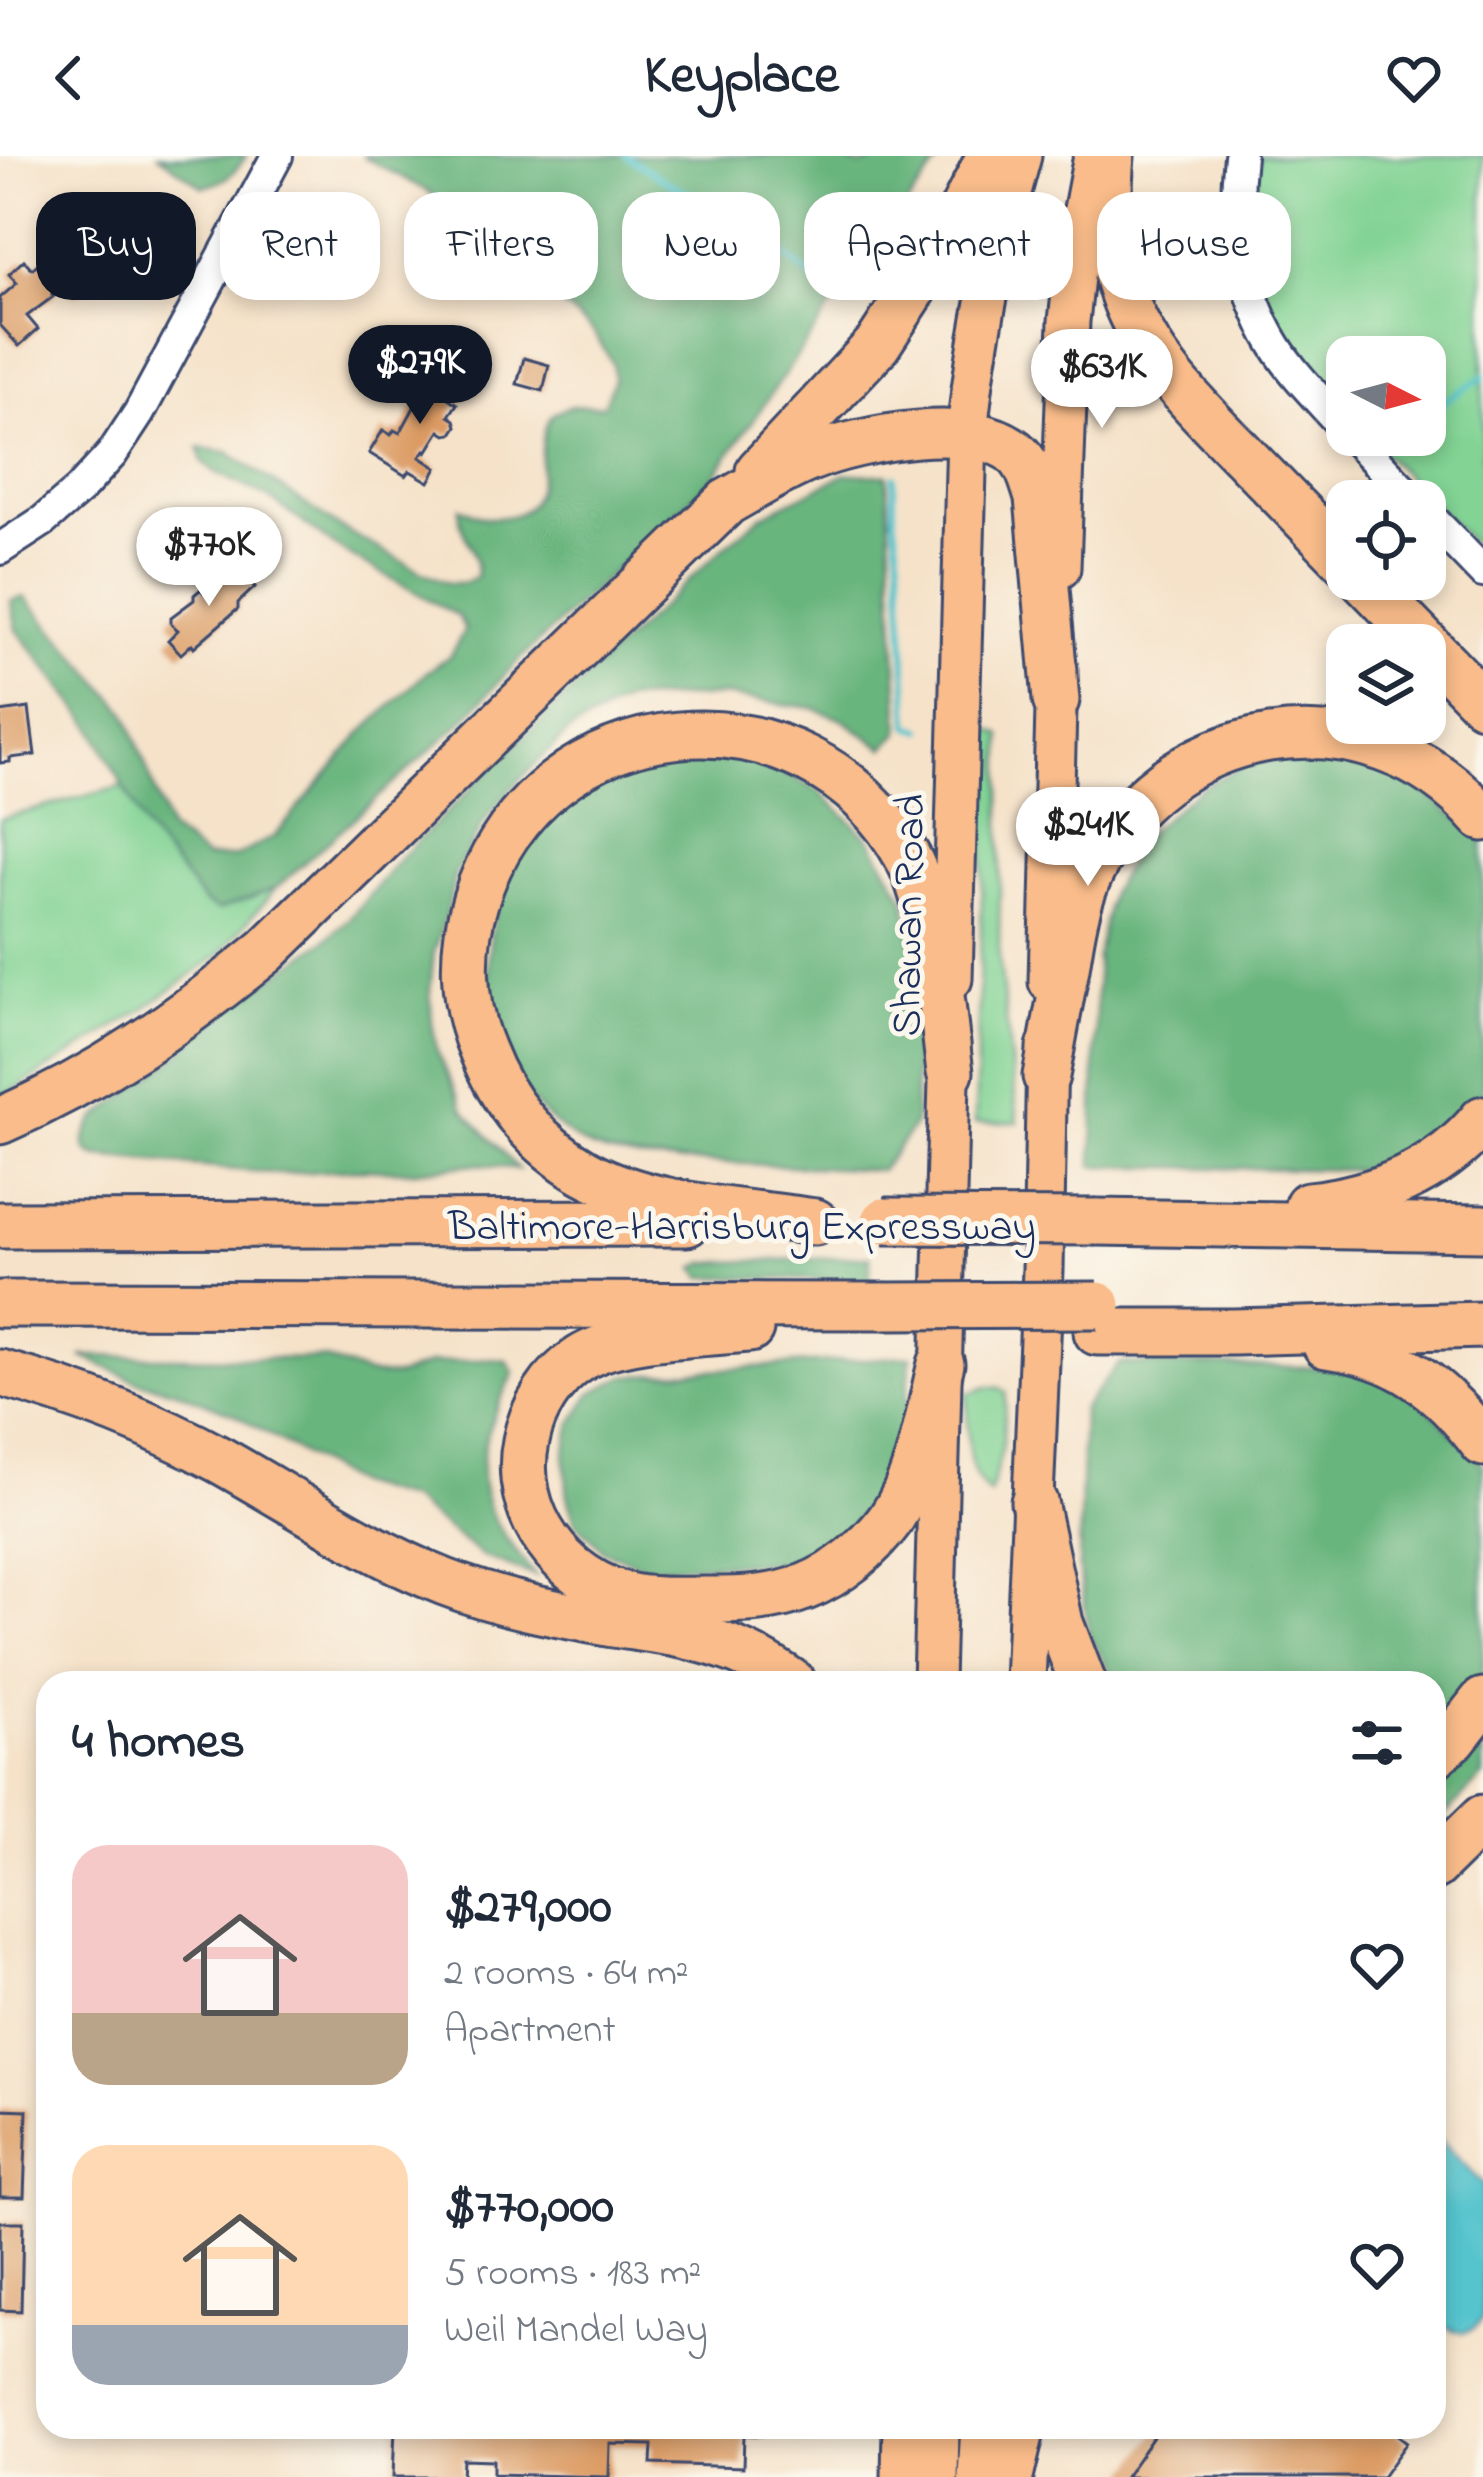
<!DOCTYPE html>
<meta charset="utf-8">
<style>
body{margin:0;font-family:"Indie Flower",sans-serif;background:#f2f2f3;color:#1f2937;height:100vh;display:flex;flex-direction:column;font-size:45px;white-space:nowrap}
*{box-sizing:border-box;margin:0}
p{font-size:39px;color:#747a83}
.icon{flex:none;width:66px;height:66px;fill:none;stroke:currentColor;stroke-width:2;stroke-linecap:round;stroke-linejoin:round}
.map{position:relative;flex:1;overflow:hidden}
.details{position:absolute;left:36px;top:1515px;width:1410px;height:768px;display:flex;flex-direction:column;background:#fff;border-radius:36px;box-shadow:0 6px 18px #0003}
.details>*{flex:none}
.hud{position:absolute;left:36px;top:36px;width:1413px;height:108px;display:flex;gap:24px}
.needle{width:78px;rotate:96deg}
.buttons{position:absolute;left:1326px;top:180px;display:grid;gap:24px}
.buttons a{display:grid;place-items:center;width:120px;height:120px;border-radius:24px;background:#fff;box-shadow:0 6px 18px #0003;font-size:60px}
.price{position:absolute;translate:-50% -102px;padding:0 27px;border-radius:42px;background:#fff;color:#222;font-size:39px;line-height:78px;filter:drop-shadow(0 3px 6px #0008)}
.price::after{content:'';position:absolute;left:50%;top:72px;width:36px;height:27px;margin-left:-18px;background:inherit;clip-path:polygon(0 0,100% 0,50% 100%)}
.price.current{background:#111827;color:#fff}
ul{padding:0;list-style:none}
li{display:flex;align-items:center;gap:36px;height:300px;padding:0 36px}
li span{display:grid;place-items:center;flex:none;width:336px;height:240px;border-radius:36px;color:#555}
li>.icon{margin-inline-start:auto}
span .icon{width:144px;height:144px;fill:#fffc;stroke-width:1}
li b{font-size:51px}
h2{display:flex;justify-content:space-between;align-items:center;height:144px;padding:0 36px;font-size:51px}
.pill{padding:0 42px;border-radius:36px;background:#fff;box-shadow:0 6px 18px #0003;font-size:42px;line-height:108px}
.pill.current{background:#111827;color:#fff}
header{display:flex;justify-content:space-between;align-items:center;height:156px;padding:0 36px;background:#fff;font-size:54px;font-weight:700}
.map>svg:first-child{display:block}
</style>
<header><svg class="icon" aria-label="back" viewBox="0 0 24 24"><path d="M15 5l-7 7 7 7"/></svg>Keyplace<svg class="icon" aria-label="heart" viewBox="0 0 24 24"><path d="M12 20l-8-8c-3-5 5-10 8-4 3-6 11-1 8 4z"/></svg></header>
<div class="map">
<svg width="1483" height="2321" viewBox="0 0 1483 2321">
<rect width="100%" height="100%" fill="#fbf7ec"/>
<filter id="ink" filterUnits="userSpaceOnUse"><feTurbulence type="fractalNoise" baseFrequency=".00833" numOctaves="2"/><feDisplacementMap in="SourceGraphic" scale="24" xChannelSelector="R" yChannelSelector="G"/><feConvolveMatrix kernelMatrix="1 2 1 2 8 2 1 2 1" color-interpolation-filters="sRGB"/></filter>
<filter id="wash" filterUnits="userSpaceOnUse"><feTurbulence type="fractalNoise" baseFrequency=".004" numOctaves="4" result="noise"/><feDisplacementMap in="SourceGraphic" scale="48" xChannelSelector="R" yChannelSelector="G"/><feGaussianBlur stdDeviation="2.7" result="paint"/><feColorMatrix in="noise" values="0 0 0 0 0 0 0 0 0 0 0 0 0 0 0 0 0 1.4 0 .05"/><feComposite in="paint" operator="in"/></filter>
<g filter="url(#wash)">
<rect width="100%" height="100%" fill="#f5e2c9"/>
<g fill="#82d394" stroke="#4e8179" stroke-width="3">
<polygon points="1260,0 1483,0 1483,399 1366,279 1425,279 1425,201 1347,201 1347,258 1284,182 1267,148 1250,70"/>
<polygon points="987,572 1002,579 999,801 1018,966 975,967"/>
<polygon points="124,630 147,675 218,754 276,732 218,800 141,855 17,932 0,939 0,663"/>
<path d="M987,1231L1000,1232L1006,1236L1002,1294L990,1338C962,1316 969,1272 967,1238Z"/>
</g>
<g fill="#69b57e" stroke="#42726e" stroke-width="3">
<path d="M159,0H246C236,17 222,28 203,31Z"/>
<path d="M362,0H830L860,10L891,0H943L829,154L713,322L516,507L462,566L276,732L218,754L204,746L147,675L91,569L17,474L11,445L25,441L126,556L169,674L206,702L235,701L275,680L362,577L427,516L451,499L465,473L458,460L342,395L269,342L215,316L203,306L199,292L228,296L341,372L422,416L449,427H464L476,421C481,394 456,378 460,351C479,360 484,364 505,361C562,353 526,279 556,256C569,247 588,250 603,250L614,223L613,208L592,174L569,154L492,105L431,37Z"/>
<path d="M846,318L887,319L900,576L884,592L843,564L813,552L724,540L627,544L570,575L516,627L486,663L455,718L449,748L434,796L430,833L432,866L437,895L464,954L518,1013L474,1008L416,1015L358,1013L279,1018L100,1001C76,997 85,976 96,962L166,909L231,851L327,783L351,761L401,701L515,589L722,393L761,360Z"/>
<path d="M719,597L773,610L819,635L870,683L905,743L916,807L915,968L881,1014C829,1012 777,1009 726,1007C687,1006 615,1006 582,987C501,941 474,845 495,758C498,744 500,726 507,714C532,672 576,632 621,612C651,598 686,598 719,597Z"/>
<polygon points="1300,597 1395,612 1483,683 1483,941 1465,963 1422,993 1359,1014 1093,1010 1097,801 1110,737 1146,678 1200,632 1246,608"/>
<polygon points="870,1100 870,1125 703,1121 695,1112 705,1107"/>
<path d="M81,1200L324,1203L368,1218L398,1220L428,1208L491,1203L507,1205L514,1217C490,1263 468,1308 492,1359C502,1381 521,1400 535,1420L482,1400L410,1344L354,1328L234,1258L174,1234L139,1226Z"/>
<polygon points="911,1200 904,1270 888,1321 859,1360 834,1384 787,1406 646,1411 604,1395 575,1366 567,1336 565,1297 572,1267 592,1237 625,1220"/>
<polygon points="1119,1207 1352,1212 1413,1237 1483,1308 1483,1518 1457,1552 1434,1572 1434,1527 1116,1527 1089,1477 1079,1413 1083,1252"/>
<polygon points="1483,1595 1483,1620 1434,1670 1434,1633"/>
</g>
<path fill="#56c4cd" stroke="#387a96" stroke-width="3" d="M1434,1977L1483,2029V2162C1469,2184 1453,2176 1434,2165Z"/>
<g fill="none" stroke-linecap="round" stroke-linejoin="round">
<g stroke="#56c4cd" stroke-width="6">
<polyline points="626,0 666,25 748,70 847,149"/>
<polyline points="1425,257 1483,221"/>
<polyline points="894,320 894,360 900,405 909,570 922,574"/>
</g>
</g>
<g id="blocks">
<g fill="#dc9b64">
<polygon points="62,86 95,123 75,140 64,127 52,138 54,140 27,160 38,173 19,190 0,169 0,142 17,127 9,118 24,104 32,113"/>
<polygon points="524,202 549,209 543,235 517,228"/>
<polygon points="440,212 457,222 454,226 457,228 448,242 457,248 449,260 455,264 457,270 452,278 446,279 440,275 427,296 425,294 420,301 437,312 429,326 410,315 406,320 369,297 383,274 391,279 394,274 400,277 405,268 418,244 404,236 413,221 425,229 434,215 437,216"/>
<polygon points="233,408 255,431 238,447 238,453 232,458 194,491 192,488 181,498 168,484 178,474 171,468 171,461 194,444 194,439 201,433 203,436 207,432 209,434"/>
<polygon points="29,552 35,599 10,602 10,606 0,607 0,556"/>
<polygon points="0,1953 27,1954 24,2041 0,2041"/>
<polygon points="0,2066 23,2066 21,2155 0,2154"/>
<polygon points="395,2271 761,2271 761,2280 744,2279 743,2311 651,2308 652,2289 610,2288 609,2321 493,2318 493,2304 463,2303 462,2321 393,2321"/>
<polygon points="1160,2271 1387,2271 1407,2286 1382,2321 1125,2321"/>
</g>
</g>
</g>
<g filter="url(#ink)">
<use href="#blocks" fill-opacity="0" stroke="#3c4a6e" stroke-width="3"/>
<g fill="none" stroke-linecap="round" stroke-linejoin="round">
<defs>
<g id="minor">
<path d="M1240,0C1232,65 1240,132 1275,189C1294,220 1323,247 1347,275"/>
<polyline points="1351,279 1414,345"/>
<polyline points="1425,356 1483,416"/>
<polyline points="0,393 43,365 80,333 112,298 139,257 277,0"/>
</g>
<g id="major">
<polyline points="1060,412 1069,165 1078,85 1094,0"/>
<path d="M952,823L967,278C976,183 995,92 1021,0"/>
<polyline points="1049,826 1057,513"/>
<polyline points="933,1527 950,887"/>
<polyline points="1025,1527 1043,1114 1047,891"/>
<polyline points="902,2321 903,2271"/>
<polyline points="938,2321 939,2271"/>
<polyline points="978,2321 981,2271"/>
</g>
<g id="highway">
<path d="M1111,0C1107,46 1107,93 1123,138C1146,203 1196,251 1244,300C1278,335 1313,371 1347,406"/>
<polyline points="759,315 878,188 954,71 990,0"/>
<polyline points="1363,423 1483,547"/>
<path d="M1046,920C1053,884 1059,848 1066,812C1071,781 1075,751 1088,722C1159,563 1368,528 1483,662"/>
<path d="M0,965C103,920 180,865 266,795L727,346C754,331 782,313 810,302C858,283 978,258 1019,300C1030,311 1033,327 1038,342L1056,544"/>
<path d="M1308,1049C1375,1042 1440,1017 1483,963"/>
<path d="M815,1066C743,1055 649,1052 585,1016C537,989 502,946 482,894C462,847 460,793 476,743C539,544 808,519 908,702C936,754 942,856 950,916"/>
<polyline points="1096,1066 1483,1072"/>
<polyline points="0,1069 687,1067"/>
<polyline points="0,1148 884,1150"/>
<path d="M750,1173C704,1178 617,1178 580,1203C552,1221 532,1253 526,1285C511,1357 562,1426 632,1441C656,1446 681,1444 706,1444C740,1444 772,1444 805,1431C838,1418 869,1393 890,1364C921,1319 928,1259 941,1208"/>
<polyline points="1097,1176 1234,1176 1483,1169"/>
<path d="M1326,1189C1397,1198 1441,1231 1483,1287"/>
<path d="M0,1217C77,1238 150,1266 220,1304C294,1345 366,1395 445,1426C499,1447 556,1458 613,1468C652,1474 692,1478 729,1492C752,1500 773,1513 793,1527"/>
<polyline points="1034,1346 1060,1467 1083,1527"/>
<polyline points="1434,1599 1454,1582 1483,1545"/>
<polyline points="1434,1710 1483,1662"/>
<polyline points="1010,2321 1022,2271"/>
</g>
</defs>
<use href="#minor" stroke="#3c4a6e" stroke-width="36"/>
<use href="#major" stroke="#3c4a6e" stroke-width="45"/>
<use href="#highway" stroke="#3c4a6e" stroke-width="51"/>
<use href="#minor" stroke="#fff" stroke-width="30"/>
<use href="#major" stroke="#f9bc8a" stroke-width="39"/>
<use href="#highway" stroke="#f9bc8a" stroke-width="45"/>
<defs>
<g id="highway-bridge">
<polyline points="884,1065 1096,1066"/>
<polyline points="884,1150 1098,1149"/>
</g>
</defs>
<use href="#highway-bridge" stroke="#3c4a6e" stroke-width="51" stroke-linecap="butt"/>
<use href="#highway-bridge" stroke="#f9bc8a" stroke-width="45"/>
</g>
</g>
<g text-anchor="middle" stroke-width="10" stroke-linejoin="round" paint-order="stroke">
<g font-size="42" fill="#1b2f5e" stroke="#fbf7ec">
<text transform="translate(906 759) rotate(-89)" y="15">Shawan Road</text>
<text x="742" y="1083">Baltimore-Harrisburg Expressway</text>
</g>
</g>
</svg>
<div class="buttons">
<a><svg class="needle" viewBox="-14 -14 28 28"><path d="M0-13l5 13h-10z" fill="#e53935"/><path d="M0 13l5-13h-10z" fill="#747a83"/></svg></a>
<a><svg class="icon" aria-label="locate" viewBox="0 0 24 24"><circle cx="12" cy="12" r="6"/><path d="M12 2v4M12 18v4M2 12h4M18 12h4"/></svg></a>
<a><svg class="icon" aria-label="layers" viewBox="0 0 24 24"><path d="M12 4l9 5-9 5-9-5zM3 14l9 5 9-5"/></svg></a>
</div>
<b class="price current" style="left:420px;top:271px">$279K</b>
<b class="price" style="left:1102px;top:275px">$631K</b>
<b class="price" style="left:209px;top:453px">$770K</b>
<b class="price" style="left:1088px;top:733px">$241K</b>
<div class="hud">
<a class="pill current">Buy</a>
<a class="pill">Rent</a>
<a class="pill">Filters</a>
<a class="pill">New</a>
<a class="pill">Apartment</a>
<a class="pill">House</a>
</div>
<section class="details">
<h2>4 homes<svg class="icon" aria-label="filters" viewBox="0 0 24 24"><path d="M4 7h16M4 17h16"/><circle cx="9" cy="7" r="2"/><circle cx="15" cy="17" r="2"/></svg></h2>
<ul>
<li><span style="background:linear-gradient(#f6c9c9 70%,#b9a48a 0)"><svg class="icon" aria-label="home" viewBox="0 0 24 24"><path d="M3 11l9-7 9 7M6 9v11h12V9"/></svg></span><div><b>$279,000</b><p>2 rooms · 64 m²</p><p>Apartment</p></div><svg class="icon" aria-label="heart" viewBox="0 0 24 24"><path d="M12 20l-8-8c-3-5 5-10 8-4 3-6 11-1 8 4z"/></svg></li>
<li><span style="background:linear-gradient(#ffd9b3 75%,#9aa5b1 0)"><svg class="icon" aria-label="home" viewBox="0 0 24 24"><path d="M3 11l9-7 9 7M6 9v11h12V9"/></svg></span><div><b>$770,000</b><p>5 rooms · 183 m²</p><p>Weil Mandel Way</p></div><svg class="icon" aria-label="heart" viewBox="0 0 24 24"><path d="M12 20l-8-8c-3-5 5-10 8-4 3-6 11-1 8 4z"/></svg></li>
</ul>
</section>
</div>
